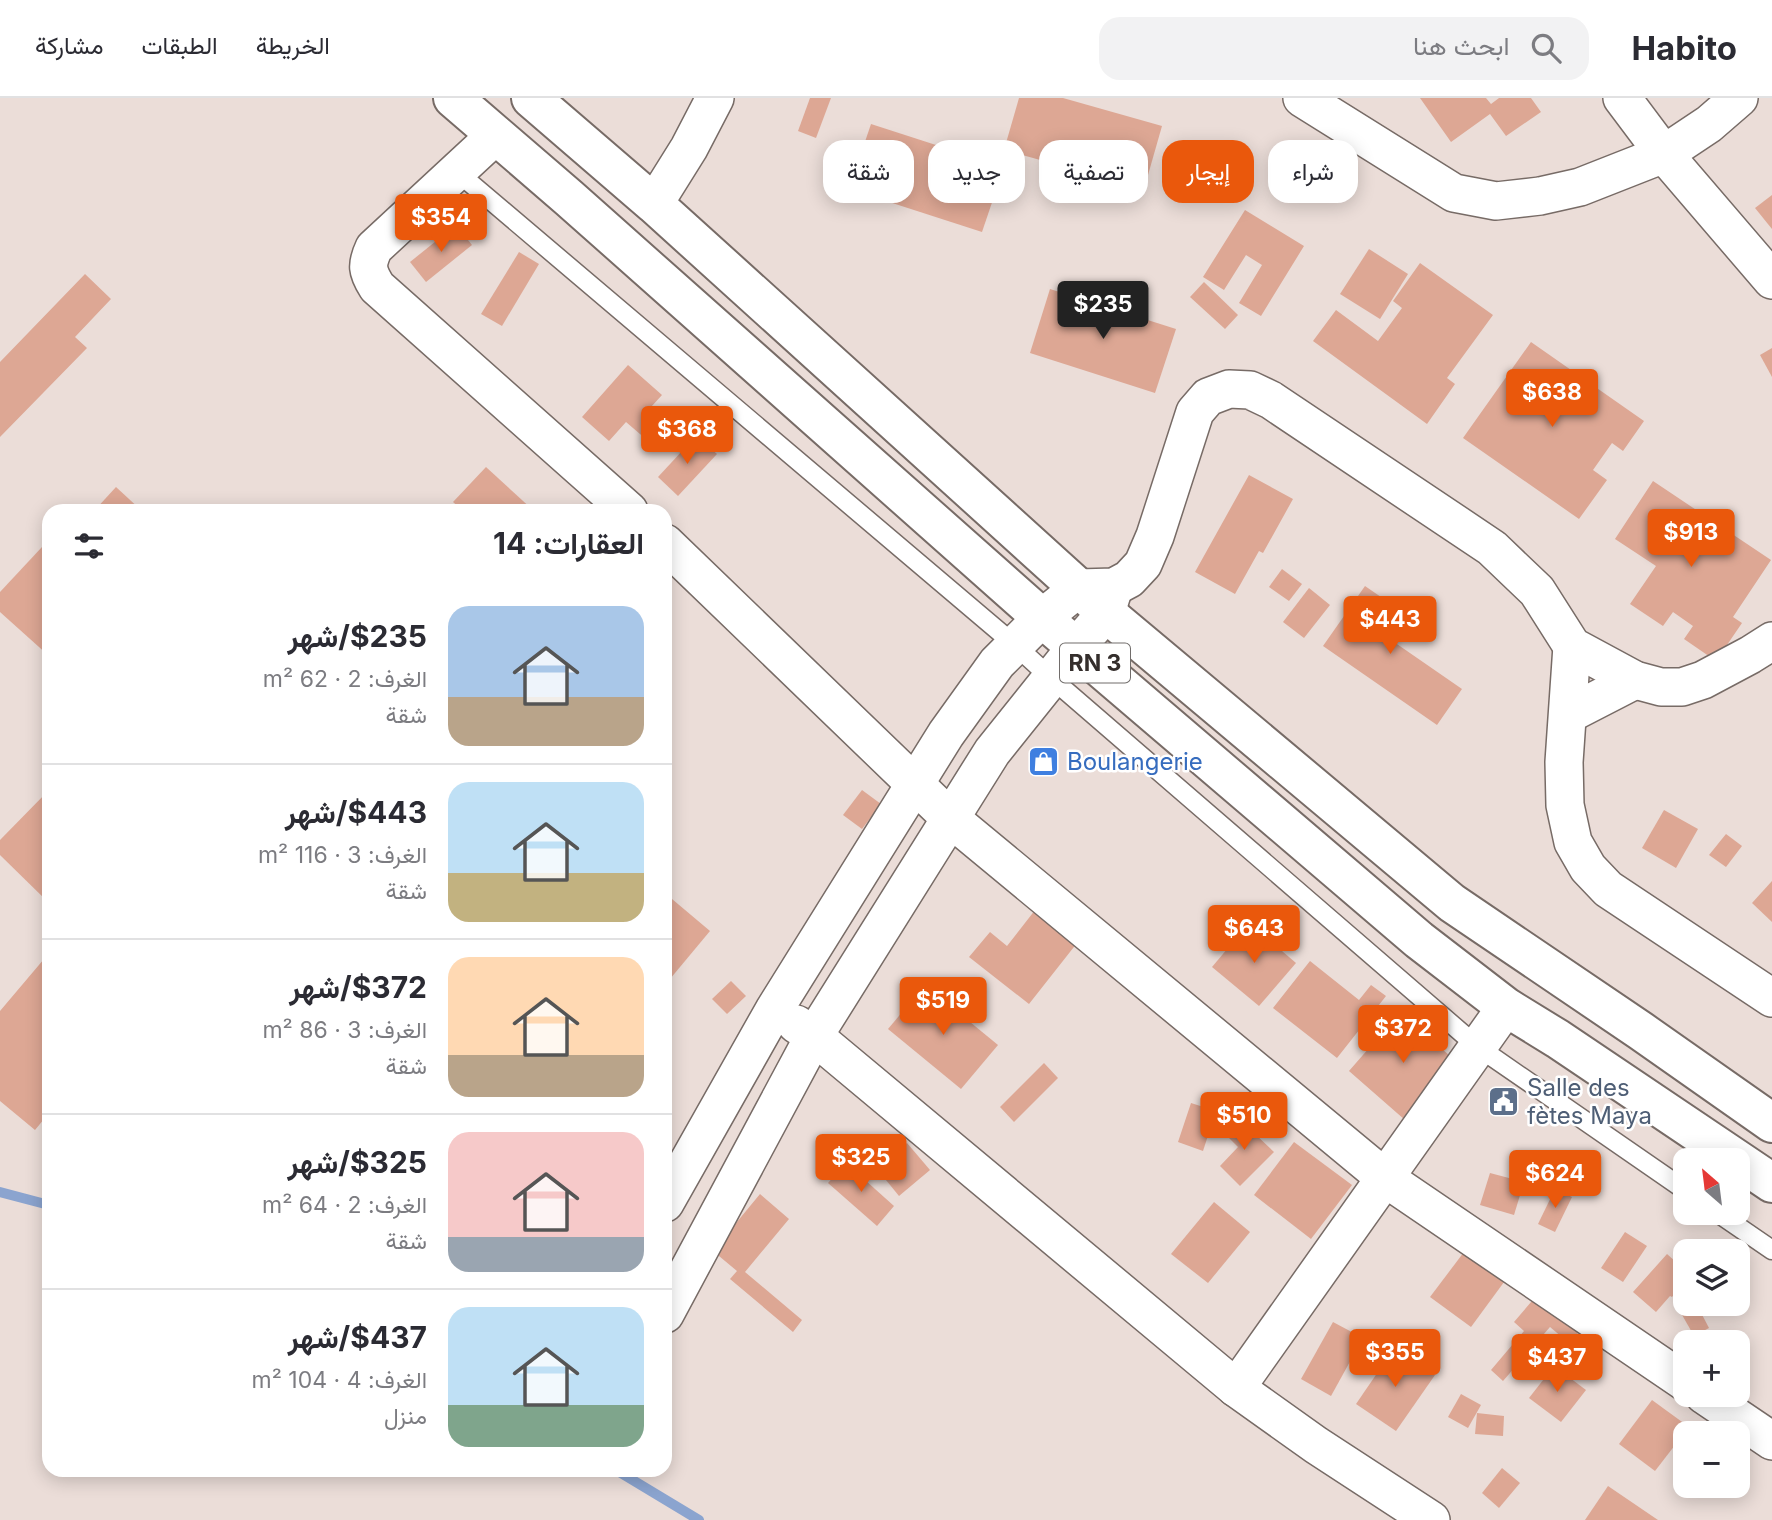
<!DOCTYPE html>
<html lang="ar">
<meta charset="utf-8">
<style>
body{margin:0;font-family:Inter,Vazirmatn,sans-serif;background:#f2f2f3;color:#2b2b33;direction:rtl;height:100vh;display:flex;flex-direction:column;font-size:26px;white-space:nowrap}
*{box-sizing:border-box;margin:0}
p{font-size:23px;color:#7c7c81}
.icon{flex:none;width:38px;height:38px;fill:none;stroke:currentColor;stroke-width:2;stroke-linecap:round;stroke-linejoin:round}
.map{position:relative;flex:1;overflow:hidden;direction:ltr}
.details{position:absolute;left:42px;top:406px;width:630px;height:973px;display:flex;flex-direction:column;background:#fff;border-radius:21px;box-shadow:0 4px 18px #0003;direction:rtl}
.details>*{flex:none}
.top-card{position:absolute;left:693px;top:42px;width:665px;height:63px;direction:rtl;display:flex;gap:14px}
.needle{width:46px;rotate:332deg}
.fabs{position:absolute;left:1673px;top:1050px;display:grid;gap:14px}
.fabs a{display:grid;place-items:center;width:77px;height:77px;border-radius:14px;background:#fff;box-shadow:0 4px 18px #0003;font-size:35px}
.price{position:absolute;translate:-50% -60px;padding:0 16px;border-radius:7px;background:#ea580c;color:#fff;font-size:23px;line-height:46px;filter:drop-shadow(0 2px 4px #0008)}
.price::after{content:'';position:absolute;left:50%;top:42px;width:21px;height:16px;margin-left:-10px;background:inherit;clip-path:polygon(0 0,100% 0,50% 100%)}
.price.current{background:#222;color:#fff}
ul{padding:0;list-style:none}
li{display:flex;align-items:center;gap:21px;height:175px;padding:0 28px}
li+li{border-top:2px solid #e1e1e2}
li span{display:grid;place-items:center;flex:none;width:196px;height:140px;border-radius:21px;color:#555}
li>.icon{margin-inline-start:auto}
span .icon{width:84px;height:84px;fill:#fffc;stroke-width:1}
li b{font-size:30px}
h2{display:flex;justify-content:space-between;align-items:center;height:84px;padding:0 28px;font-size:30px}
.tag{padding:0 24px;border-radius:21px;background:#fff;box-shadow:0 4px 18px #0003;font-size:24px;line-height:63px}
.tag.current{background:#ea580c;color:#fff}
header{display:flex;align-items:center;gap:42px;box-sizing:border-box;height:98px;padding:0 35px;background:#fff;border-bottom:2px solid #e1e1e2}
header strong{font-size:33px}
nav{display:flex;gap:38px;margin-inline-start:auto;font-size:24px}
.search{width:490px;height:63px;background:#f2f2f3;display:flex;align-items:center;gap:18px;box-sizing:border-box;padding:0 24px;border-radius:21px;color:#7c7c81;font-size:26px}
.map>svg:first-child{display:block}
</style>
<header>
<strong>Habito</strong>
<div class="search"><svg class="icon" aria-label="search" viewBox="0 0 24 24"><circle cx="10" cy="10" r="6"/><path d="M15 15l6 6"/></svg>ابحث هنا</div>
<nav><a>الخريطة</a><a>الطبقات</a><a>مشاركة</a></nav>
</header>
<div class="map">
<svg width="1772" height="1422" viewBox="0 0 1772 1422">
<rect width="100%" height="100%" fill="#ebddd8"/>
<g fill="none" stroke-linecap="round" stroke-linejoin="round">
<g stroke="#8ba4cf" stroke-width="10">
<polyline points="0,1094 49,1107"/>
<polyline points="616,1372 699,1422"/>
</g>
</g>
<g fill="#dda794">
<polygon points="810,0 831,0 816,40 798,33"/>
<polygon points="1019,0 1063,0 1162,28 1144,91 1004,52"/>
<polygon points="1420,0 1486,0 1491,6 1499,0 1531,0 1541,14 1506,38 1490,16 1451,44"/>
<polygon points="871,26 1004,69 982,134 849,91"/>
<polygon points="1772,97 1772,131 1755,110"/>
<polygon points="1245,112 1304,148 1261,218 1239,205 1262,167 1246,157 1224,192 1203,179"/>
<polygon points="456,127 472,147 426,184 410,164"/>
<polygon points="1369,151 1408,176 1380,221 1340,196"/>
<polygon points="519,154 539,166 502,228 481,216"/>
<polygon points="1420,165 1493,217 1447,280 1455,286 1427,326 1313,243 1336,212 1378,243 1402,210 1393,203"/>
<polygon points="85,176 111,201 75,239 87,250 0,339 0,264"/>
<polygon points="1204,184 1238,217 1225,231 1190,199"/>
<polygon points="1050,191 1176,231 1155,295 1030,255"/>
<polygon points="1531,244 1644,323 1623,353 1612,345 1593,372 1607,382 1579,421 1463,340"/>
<polygon points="1772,250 1772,279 1760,257"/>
<polygon points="628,267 662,297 651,309 672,327 654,348 626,324 609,343 582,319"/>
<polygon points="696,338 717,356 678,398 658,379"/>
<polygon points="486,369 534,413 463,413 453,404"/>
<polygon points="1249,377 1293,401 1263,455 1259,453 1235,496 1195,474"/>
<polygon points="1653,383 1771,462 1733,519 1742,525 1716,563 1684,541 1693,528 1673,514 1663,528 1630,506 1656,468 1615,441"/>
<polygon points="116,389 142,413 94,413"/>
<polygon points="42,449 49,456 49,558 0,514 0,494"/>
<polygon points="1282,471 1302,486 1289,503 1269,489"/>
<polygon points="1365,488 1410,519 1394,544 1462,591 1437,627 1323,548"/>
<polygon points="1309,490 1330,507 1304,540 1283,524"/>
<polygon points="49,692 49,805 0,757 0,742"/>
<polygon points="862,692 881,706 862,731 843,717"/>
<polygon points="1664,712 1698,731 1676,770 1642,750"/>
<polygon points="1726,736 1742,748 1726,769 1709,757"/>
<polygon points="1772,783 1772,824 1752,805"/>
<polygon points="672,801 710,833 665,887 665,809"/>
<polygon points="1039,807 1081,840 1029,906 969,859 990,834 1007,848"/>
<polygon points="1249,825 1296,865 1259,908 1212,869"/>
<polygon points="44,861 49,865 49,985 47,987 49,989 49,1015 35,1032 0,1003 0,913"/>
<polygon points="1310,863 1359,902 1371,887 1386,898 1337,960 1273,910"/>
<polygon points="731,883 746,898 727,916 712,901"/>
<polygon points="925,887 998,947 961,991 888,931"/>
<polygon points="1403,911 1432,936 1428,939 1456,963 1405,1022 1349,973"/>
<polygon points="1044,965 1058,980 1014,1024 1000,1009"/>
<polygon points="1191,1005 1216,1013 1203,1053 1178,1044"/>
<polygon points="1237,1019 1274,1054 1240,1088 1220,1068 1238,1049 1222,1033"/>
<polygon points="1294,1044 1352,1087 1311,1141 1254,1097"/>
<polygon points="907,1045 930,1072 899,1098 877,1071"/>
<polygon points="846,1065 894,1108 877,1128 828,1085"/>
<polygon points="1490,1075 1524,1084 1514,1117 1480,1107"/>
<polygon points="1555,1091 1572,1099 1555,1134 1538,1126"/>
<polygon points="760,1096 789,1121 745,1174 802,1222 793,1234 730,1181 737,1173 713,1153"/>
<polygon points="1214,1104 1250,1134 1208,1185 1171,1156"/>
<polygon points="1625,1134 1647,1148 1623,1184 1601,1170"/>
<polygon points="1467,1150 1507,1180 1471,1229 1430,1199"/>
<polygon points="1667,1156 1685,1172 1685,1184 1672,1199 1670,1198 1656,1214 1633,1194"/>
<polygon points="1537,1197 1579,1234 1569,1245 1550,1229 1503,1283 1491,1272 1524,1233 1514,1224"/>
<polygon points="1697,1207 1709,1230 1694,1238 1681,1215"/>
<polygon points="1333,1224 1363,1240 1331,1298 1301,1281"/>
<polygon points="1395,1249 1435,1277 1396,1333 1356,1306"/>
<polygon points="1554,1268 1586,1292 1561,1324 1529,1300"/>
<polygon points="1461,1296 1481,1307 1468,1330 1448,1319"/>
<polygon points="1652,1302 1689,1329 1655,1373 1619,1346"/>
<polygon points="1477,1315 1504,1318 1503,1338 1475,1336"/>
<polygon points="1502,1370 1520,1385 1499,1410 1482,1395"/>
<polygon points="1608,1388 1658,1422 1585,1422"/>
</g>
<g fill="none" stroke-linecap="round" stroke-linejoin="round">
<defs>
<g id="lane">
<polyline points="456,73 1015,547 1051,580 1478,949 1685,1092"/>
<polyline points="1718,1115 1772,1152"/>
</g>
<g id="street">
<polyline points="1302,0 1454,95 1496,103 1540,98 1580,89 1664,56 1772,182"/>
<polyline points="1622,0 1664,56 1709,26 1739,0"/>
<path d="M496,37L374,150C366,167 367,173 377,189L629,413"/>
<polyline points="654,106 689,50 715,0"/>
<polyline points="665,445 950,720 1385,1080 1685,1284"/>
<polyline points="1572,548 1564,664 1565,707 1573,744 1588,770 1608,791 1772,900"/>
<polyline points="1569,616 1635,582"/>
<polyline points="796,926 814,938 1236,1290 1316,1347 1431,1422"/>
<polyline points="665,1105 774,912 946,636 997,565 1042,520 1079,490 1114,489 1129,481 1143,466 1155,438 1195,314 1208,299 1229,291 1250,292 1271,302 1492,450 1537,493 1572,548 1635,582 1661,589 1682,589 1703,582 1750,557 1772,543"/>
<polyline points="665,1216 814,938 992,654 1076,549 1106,515 1114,489"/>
<polyline points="1236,1290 1506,909"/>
<polyline points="1704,1297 1772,1343"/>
</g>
<g id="primary">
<polyline points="453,0 569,100 1042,520 1419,842 1506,909 1558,941 1772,1085"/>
<polyline points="531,0 654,106 1106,515 1452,805 1641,933 1772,1025"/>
</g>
</defs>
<use href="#lane" stroke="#776b66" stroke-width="21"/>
<use href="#street" stroke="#776b66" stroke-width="40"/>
<use href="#primary" stroke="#776b66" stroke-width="42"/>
<use href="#lane" stroke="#fff" stroke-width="18"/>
<use href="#street" stroke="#fff" stroke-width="37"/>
<use href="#primary" stroke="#fff" stroke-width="38"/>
</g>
<defs>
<symbol id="shop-square" viewBox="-11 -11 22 22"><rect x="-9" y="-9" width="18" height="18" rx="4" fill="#3f7fe0" stroke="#fff"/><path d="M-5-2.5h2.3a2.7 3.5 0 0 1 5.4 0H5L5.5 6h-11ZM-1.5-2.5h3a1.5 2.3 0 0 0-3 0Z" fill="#fff"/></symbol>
<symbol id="civic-square" viewBox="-11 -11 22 22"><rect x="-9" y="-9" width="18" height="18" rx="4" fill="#5c6f8a" stroke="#fff"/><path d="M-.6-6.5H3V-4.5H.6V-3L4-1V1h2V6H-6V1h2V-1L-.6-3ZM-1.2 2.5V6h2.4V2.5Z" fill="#fff"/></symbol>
</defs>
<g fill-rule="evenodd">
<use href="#shop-square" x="1026" y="646" width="35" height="35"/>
<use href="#civic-square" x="1486" y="986" width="35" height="35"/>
</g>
<g text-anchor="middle" stroke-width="5" stroke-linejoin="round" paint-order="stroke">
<rect fill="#fff" stroke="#716d6b" stroke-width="2" x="1060" y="545.5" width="70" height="39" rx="5"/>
<g font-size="23" font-weight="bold" fill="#342e2c">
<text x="1095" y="573">RN 3</text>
</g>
<g font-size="24" fill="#366cbe" stroke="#fff" text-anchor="start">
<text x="1067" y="672">Boulangerie</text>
</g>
<g font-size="24" fill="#4e5e75" stroke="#fff" text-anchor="start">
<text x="1527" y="998">Salle des<tspan x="1527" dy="28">fètes Maya</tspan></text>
</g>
</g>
</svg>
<div class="fabs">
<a><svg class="needle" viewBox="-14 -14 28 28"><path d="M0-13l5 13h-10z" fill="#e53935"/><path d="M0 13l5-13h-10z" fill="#7c7c81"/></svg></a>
<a><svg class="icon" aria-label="layers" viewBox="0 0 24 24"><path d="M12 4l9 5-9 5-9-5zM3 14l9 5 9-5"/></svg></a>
<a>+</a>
<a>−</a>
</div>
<b class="price" style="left:441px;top:156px">$354</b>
<b class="price current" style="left:1103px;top:243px">$235</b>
<b class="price" style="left:1552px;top:331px">$638</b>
<b class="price" style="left:687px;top:368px">$368</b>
<b class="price" style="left:1691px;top:471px">$913</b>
<b class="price" style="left:1390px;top:558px">$443</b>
<b class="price" style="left:1254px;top:867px">$643</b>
<b class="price" style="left:943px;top:939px">$519</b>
<b class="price" style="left:1403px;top:967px">$372</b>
<b class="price" style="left:1244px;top:1054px">$510</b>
<b class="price" style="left:861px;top:1096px">$325</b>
<b class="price" style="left:1555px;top:1112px">$624</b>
<b class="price" style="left:1395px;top:1291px">$355</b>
<b class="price" style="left:1557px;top:1296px">$437</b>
<div class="top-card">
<a class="tag">شراء</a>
<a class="tag current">إيجار</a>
<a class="tag">تصفية</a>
<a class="tag">جديد</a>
<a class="tag">شقة</a>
</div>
<section class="details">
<h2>العقارات: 14<svg class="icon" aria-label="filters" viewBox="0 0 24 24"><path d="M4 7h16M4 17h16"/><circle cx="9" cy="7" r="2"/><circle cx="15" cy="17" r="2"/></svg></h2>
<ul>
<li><span style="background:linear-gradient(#a9c7e8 65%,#b9a48a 0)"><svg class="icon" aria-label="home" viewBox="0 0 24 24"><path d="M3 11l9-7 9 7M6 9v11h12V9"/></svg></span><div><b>$235/شهر</b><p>الغرف: 2 · 62 m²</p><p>شقة</p></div></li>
<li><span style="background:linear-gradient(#bfe0f5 65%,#c2b280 0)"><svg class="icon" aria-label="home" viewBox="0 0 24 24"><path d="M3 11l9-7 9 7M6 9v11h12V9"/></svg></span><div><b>$443/شهر</b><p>الغرف: 3 · 116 m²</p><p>شقة</p></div></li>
<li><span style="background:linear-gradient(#ffd9b3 70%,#b9a48a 0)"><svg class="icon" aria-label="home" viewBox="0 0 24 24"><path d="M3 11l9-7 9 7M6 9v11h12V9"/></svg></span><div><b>$372/شهر</b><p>الغرف: 3 · 86 m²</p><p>شقة</p></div></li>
<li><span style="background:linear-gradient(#f6c9c9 75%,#9aa5b1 0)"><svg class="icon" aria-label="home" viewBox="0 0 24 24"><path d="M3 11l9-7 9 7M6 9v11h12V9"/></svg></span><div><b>$325/شهر</b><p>الغرف: 2 · 64 m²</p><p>شقة</p></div></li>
<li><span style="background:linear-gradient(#bfe0f5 70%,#7fa58c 0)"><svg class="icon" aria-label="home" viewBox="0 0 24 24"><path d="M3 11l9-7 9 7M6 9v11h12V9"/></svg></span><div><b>$437/شهر</b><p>الغرف: 4 · 104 m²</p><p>منزل</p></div></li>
</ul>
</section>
</div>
